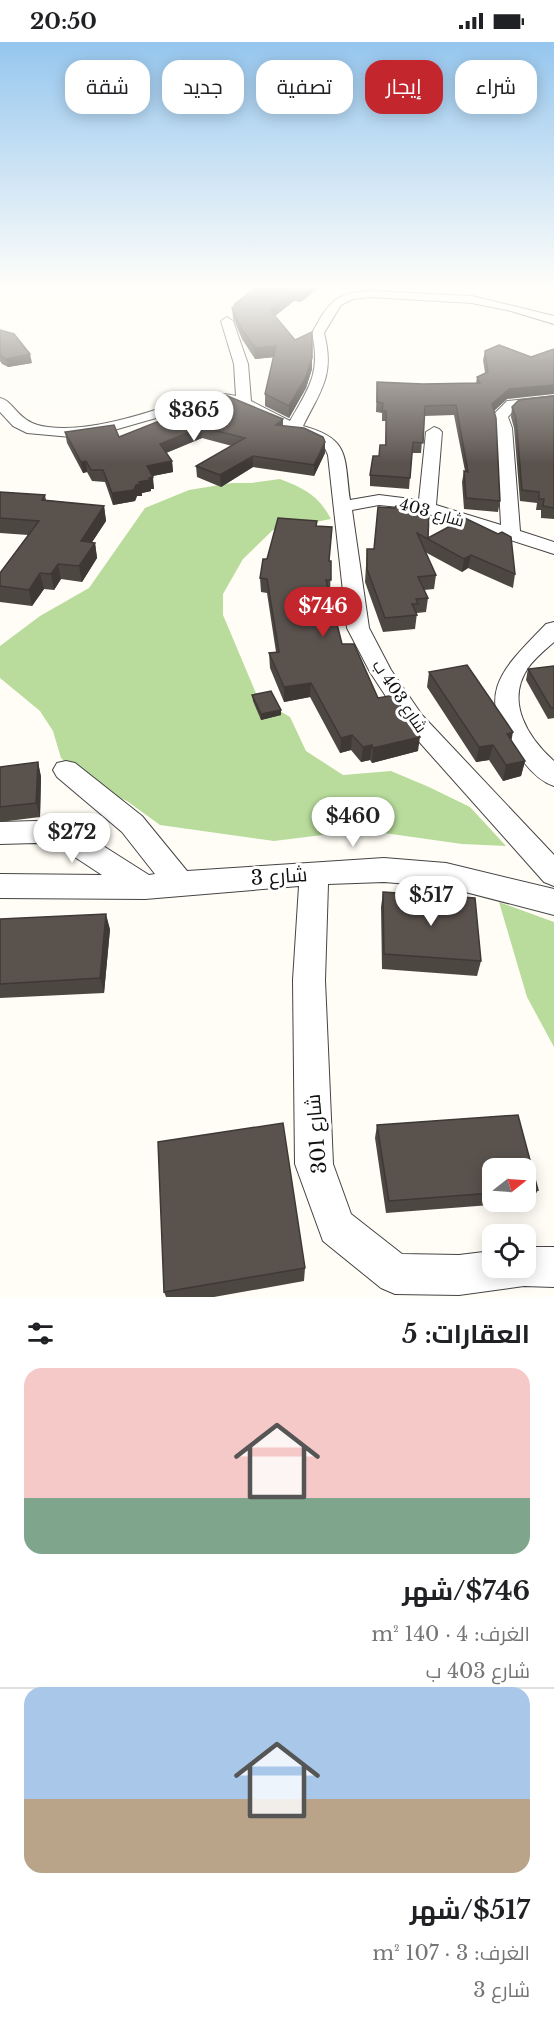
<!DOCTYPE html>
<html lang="ar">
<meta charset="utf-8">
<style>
body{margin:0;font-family:"Libre Baskerville",Cairo,serif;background:#f6f6f6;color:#202124;direction:rtl;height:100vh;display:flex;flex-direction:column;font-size:22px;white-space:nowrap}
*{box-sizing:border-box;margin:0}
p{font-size:20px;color:#757577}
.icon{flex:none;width:33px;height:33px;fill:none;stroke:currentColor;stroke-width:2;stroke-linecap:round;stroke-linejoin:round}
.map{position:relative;height:1255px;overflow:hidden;direction:ltr}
.side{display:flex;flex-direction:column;background:#fff;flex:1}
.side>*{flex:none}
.banner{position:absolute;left:18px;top:18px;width:519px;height:54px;direction:rtl;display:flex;gap:12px}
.needle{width:39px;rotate:73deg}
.fabs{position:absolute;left:482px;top:1116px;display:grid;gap:12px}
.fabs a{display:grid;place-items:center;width:54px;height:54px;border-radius:12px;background:#fff;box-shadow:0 3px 15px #0003;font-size:30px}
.price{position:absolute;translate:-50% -51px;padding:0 14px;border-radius:21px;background:#fff;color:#222;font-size:20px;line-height:39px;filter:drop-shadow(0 2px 3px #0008)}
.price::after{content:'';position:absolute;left:50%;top:36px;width:18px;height:14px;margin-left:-9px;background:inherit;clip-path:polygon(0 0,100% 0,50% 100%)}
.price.active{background:#c4262e;color:#fff}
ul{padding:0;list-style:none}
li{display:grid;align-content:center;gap:12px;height:318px;padding:0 24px}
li+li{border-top:2px solid #e0e0e0}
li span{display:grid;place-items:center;height:186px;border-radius:18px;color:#555}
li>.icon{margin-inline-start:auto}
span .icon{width:108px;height:108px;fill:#fffc;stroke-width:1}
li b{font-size:26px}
h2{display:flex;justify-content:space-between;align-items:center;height:72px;padding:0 24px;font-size:26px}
.tag{padding:0 21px;border-radius:18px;background:#fff;box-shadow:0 3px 15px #0003;font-size:21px;line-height:54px}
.tag.active{background:#c4262e;color:#fff}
.status{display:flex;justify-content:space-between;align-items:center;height:42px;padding:0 30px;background:#fff;direction:ltr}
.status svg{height:16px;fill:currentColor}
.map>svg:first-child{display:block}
</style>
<div class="status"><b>20:50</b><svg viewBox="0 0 49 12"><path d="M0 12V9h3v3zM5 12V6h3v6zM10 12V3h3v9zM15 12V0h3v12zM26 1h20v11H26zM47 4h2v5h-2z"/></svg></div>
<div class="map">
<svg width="554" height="1255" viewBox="0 0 554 1255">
<rect width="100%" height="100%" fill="#fffdf5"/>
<g fill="#b9dc9c">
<path d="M280,437C304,446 319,454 331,477L273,488L243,517L223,552V573L258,656L290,675L306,709L343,733L391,729L429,745L470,765L506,804L462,802L363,788L274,799L160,783L127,759L87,741L61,716L53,689L40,669L0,636V604L40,574L89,546L145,466L189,448L232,441H251Z"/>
<polygon points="499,860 554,880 554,1005 527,955"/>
</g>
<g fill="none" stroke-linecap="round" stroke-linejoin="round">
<defs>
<g id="minor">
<path d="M370,249L472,254L554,274V282L511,269L472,261L370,255L353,257L341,263L324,291C335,333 321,348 303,384C351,397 344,415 350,458L379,453L419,458L426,390L434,385L439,387L442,390L436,463L501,483L496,386L492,374L507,359L554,354V362L516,366L508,375L512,386L520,489L554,500V512L410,466L379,463L352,468L369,586L391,628L422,673L554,813V844L544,840L406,685L370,630L347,586L328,413L324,404L228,361L205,362L114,388L71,395L27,391L13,384L0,370V356C15,359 17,382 48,385C82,389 120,379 152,369C179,360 208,347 236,354L234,322L221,279L227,275L233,279L248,322L251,359L290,379C309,346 321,331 312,291C328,262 334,250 370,249Z"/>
<path d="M554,580V600C545,608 535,616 528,626C505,660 528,696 554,719V744C538,739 526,724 517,711C472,651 504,626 546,582Z"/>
<polygon points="66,719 75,721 142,774 187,829 384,816 446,821 554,847 554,873 446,845 384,840 328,842 325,938 333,1122 351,1172 402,1212 459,1213 492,1209 492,1226 525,1226 525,1205 554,1205 554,1245 524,1244 459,1253 395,1252 381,1246 323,1199 295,1122 293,938 299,844 145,857 0,856 0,832 102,833 61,806 36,801 0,802 0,780 36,779 78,788 149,833 155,832 122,790 57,735 53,728 57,721"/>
</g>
</defs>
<use href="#minor" stroke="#444" stroke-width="2"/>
<use href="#minor" fill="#fff" fill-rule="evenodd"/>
</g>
<g fill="#4d4742" fill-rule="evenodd">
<polygon points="255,246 318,246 301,260 294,259 275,274 312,327 306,346 289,376 265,364 265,352 274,315 255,317 242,297 233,276 232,266 235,264 235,262"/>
<polygon points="0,288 32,321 8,325 2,322 0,319"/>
<polygon points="485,309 507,357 494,369 500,459 498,470 464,467 462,440 464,429 465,429 454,373 424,374 421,411 412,411 409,447 370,444 370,433 379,414 385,403 386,379 382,379 382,371 376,370 377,340 423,342 476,341 477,335 485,331 483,318"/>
<polygon points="225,353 283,384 325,400 325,411 314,434 253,425 221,445 197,435 196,424 232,404 202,396 166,411 172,419 173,430 152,434 154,447 151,447 151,449 142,451 142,454 137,454 135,459 113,463 105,440 92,439 87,430 83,431 67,401 65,390 119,395"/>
<polygon points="554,354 554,477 541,476 541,468 536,468 537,461 520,459 514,386 511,375 512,365"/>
<polygon points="0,450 45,453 46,458 104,464 106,479 92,500 95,501 97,516 82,540 61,537 54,548 44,547 32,564 0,560 0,531 28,493 0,491"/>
<polygon points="424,472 428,496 465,476 515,532 513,546 468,526 462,530 425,510 436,533 434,547 424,548 428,556 426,570 417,571 415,587 383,590 365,540 367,507 374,507"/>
<polygon points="317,484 332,485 329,519 331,519 330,552 342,602 378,656 418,709 372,721 370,718 361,720 351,708 340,711 310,655 284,660 270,626 269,611 276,610 267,551 261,550 260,536 267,517"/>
<polygon points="554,624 554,676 548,677 526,638 528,627"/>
<polygon points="429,630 511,698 525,719 521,734 503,739 489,718 476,720 427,645"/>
<polygon points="252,653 281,668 281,673 261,678 253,659"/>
<polygon points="38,720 41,735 40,775 0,780 0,725"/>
<polygon points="383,850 481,919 477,934 382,927 381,865"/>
<polygon points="0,877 110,887 104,951 0,956"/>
<path d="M518,1073L538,1148L531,1160L386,1171L375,1096L377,1083ZM492,1126H525V1160H492Z"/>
<polygon points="305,1226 304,1239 214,1255 166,1255 164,1250"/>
</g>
<g fill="#3f3936">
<polygon points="306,246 318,246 301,260 302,250"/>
<polygon points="294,249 294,259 270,278 270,268"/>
<polygon points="276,304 276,315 255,317 255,306"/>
<polygon points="30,312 32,321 8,325 6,317"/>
<polygon points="312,316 312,327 306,346 289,376 289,364"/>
<polygon points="554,343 554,352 507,357 490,372 492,362 509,347"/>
<polygon points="283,377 283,388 276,383"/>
<polygon points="201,385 202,396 161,413 160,402"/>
<polygon points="325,400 325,411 314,434 314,423"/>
<polygon points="253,414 253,425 221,445 220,433"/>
<polygon points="86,419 87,430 83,431 81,420"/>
<polygon points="172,419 173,430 148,435 147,424"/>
<polygon points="153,435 154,447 151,447 151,449 142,451 142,454 137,454 135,459 113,463 112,451 149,436"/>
<polygon points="104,464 106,479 83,514 81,499"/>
<polygon points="95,501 97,516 82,540 79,524"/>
<polygon points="471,513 468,526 462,530 464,517"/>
<polygon points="58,522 61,537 54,548 51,532"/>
<polygon points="40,531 44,547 32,564 29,548"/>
<polygon points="311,641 310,655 284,660 284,645"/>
<polygon points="281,668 281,673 261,678 261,672"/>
<polygon points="513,690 510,706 507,692"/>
<polygon points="352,693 351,708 340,711 341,696"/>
<polygon points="420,695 418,709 372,721 373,706"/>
<polygon points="372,703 370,718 361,720 363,705"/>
<polygon points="493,703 489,718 476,720 479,705"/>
<polygon points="525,719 521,734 503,739 506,723"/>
<polygon points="38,720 41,735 40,775 36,761"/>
<polygon points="106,872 110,887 104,951 100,936"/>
</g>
<g fill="#5a524d" stroke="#3f3936" stroke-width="1.5">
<polygon points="255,246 306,246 302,250 294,249 270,268 295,298 312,290 312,316 306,335 289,364 265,352 276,304 255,306 241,286 232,266 237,262 235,262"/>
<polygon points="0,288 14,292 30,312 6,317 0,313"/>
<polygon points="499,303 531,315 554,307 554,343 509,347 492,362 496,376 500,459 466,456 464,429 468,430 456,363 425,364 423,401 413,400 410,436 370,433 373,414 379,414 380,403 386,403 386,369 382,369 383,361 377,360 377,340 423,342 480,341 477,335 488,330 485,309"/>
<polygon points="225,353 283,377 276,383 304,386 323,395 325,400 314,423 253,414 220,433 196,424 245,396 201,385 160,402 172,419 147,424 153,435 149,436 150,438 139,440 141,442 136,443 134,448 112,451 103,428 91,428 86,419 81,420 65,390 114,383 119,395"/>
<polygon points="554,354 554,466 543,464 544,457 539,457 539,450 522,448 516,376 512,365 519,358"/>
<polygon points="0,450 45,453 42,458 104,464 81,499 95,501 79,524 58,522 51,532 40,531 29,548 0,544 0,531 39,479 0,476"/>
<polygon points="396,464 425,469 424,472 429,472 428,496 465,476 498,492 502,490 511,495 515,532 471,513 464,517 417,491 436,533 418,535 428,556 416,557 418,562 412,562 417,573 385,576 367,527 367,507 374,507 378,465 395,466"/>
<polygon points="278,476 317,479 316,484 332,485 329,519 331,519 331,538 326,538 342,602 354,602 378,656 394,653 420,695 373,706 372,703 363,705 352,693 341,696 311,641 284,645 269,611 279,610 267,537 260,536 263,517 267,517"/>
<polygon points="467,623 513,690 507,692 525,719 506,723 493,703 479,705 429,630"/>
<polygon points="554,624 554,666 551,666 528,627"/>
<polygon points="271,649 281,668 261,672 252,653"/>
<polygon points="38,720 36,761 0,765 0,725"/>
<polygon points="383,850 475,856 481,919 384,912"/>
<polygon points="106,872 100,936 0,942 0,877"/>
<polygon points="518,1073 538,1148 525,1149 525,1126 492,1126 492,1151 389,1159 377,1083"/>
<polygon points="283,1081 305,1226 164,1250 158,1100"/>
</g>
<linearGradient id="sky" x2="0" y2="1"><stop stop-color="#95c6ee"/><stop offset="0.58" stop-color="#fffefa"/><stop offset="1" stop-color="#fffefa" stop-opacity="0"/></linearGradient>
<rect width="554" height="422" fill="url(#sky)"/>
<g text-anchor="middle" stroke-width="6" stroke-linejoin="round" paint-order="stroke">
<g font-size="16" fill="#111" stroke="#fff">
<text transform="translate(432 470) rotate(16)" y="6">شارع 403</text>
<text transform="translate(400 654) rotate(56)" y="6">شارع 403 ب</text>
</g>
<g font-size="20" fill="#111" stroke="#fff">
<text transform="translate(279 834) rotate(-4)" y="7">شارع 3</text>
<text transform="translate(316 1092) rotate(-95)" y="7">شارع 301</text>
</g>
</g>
</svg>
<div class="fabs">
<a><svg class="needle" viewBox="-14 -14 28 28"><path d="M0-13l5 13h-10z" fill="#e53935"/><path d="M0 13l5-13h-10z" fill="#757577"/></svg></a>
<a><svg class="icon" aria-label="locate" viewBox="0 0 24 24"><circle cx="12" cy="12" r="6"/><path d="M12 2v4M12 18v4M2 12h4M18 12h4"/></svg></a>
</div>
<b class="price" style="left:194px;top:400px">$365</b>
<b class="price active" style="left:323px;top:596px">$746</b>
<b class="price" style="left:353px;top:806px">$460</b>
<b class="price" style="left:72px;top:822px">$272</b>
<b class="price" style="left:431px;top:885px">$517</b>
<div class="banner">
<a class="tag">شراء</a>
<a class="tag active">إيجار</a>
<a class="tag">تصفية</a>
<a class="tag">جديد</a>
<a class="tag">شقة</a>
</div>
</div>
<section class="side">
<h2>العقارات: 5<svg class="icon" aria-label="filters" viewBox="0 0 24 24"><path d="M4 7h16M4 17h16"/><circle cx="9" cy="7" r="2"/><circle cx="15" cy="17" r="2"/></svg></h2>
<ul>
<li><span style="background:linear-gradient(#f6c9c9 70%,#7fa58c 0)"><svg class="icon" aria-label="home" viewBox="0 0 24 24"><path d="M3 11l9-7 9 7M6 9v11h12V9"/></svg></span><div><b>$746/شهر</b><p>الغرف: 4 · 140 m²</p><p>شارع 403 ب</p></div></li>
<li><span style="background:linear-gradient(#a9c7e8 60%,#b9a48a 0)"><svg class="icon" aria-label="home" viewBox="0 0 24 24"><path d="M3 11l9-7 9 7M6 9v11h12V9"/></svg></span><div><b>$517/شهر</b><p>الغرف: 3 · 107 m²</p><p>شارع 3</p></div></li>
</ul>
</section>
